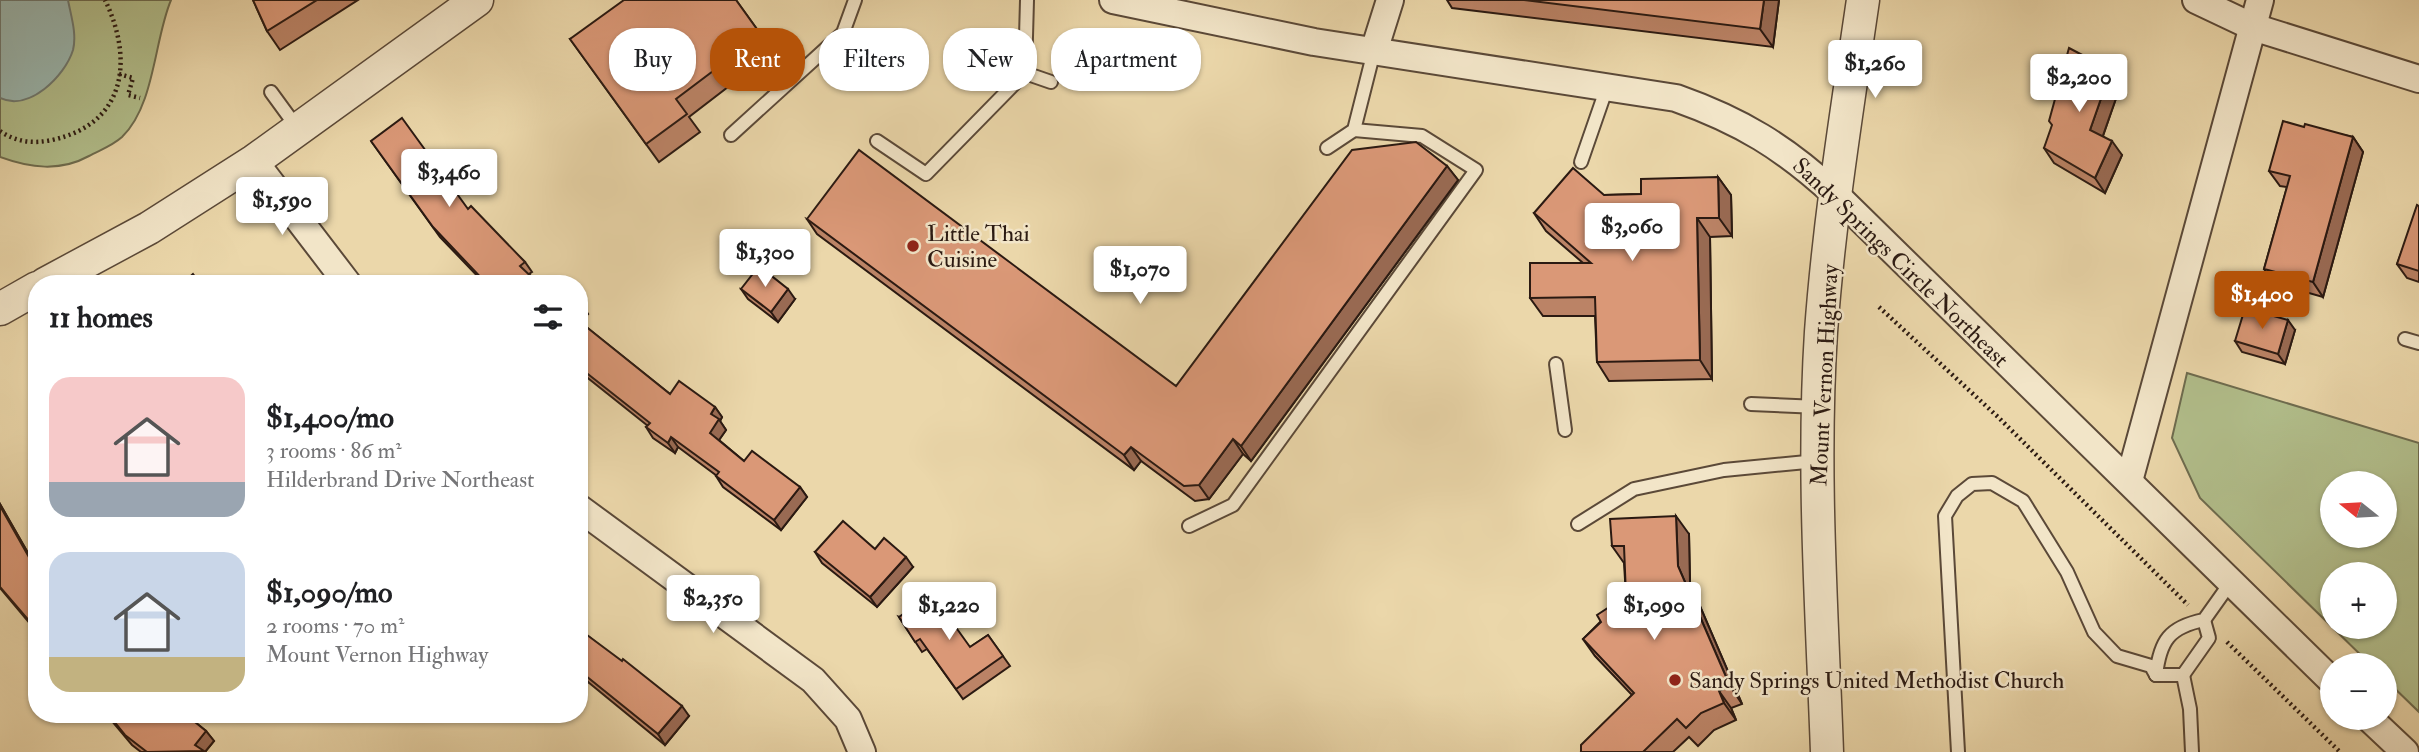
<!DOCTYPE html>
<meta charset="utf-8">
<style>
body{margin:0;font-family:"IM FELL Double Pica",serif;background:#f6f6f6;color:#202124;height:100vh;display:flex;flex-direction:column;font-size:26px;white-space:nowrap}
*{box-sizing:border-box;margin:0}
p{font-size:23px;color:#757577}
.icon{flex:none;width:38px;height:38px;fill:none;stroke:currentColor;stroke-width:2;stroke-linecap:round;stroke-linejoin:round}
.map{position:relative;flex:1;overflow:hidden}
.side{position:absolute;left:28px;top:275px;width:560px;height:448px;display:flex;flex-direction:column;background:#fff;border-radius:28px;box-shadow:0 2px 5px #0004}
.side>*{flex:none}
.banner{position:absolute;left:609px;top:28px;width:665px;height:63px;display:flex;gap:14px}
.needle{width:46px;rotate:288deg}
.fabs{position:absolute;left:2320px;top:471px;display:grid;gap:14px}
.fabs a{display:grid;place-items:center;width:77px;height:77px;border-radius:50%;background:#fff;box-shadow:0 2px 5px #0004;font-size:35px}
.price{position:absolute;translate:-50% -60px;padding:0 16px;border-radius:7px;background:#fff;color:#222;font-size:23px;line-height:46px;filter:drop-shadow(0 2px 4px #0008)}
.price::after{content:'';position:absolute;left:50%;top:42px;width:21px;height:16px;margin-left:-10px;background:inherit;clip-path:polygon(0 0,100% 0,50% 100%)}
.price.active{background:#b45309;color:#fff}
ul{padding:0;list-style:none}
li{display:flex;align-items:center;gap:21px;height:175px;padding:0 21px}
li span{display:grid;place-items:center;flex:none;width:196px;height:140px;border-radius:21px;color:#555}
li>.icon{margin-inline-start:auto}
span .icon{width:84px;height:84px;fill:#fffc;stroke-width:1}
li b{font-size:30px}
h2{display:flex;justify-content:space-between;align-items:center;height:84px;padding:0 21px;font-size:30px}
.tag{padding:0 24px;border-radius:28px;background:#fff;box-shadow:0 2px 5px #0004;font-size:24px;line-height:63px}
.tag.active{background:#b45309;color:#fff}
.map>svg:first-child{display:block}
</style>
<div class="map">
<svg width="2419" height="752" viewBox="0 0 2419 752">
<rect width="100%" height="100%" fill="#ebd7aa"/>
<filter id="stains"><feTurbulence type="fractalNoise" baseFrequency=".00286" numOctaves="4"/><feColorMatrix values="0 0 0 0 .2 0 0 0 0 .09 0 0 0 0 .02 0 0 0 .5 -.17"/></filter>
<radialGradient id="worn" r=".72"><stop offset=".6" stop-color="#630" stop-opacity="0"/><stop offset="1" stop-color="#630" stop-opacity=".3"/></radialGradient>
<g fill="#b2bf8c" stroke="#6e6c4f" stroke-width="2" fill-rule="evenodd">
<path d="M0,0H171C154,40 155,105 122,137C112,146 100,150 89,156C60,172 30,168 0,157Z"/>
<path d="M2187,373L2419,443V712L2385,679V665H2371L2200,498L2172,438ZM2333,483H2385V536H2333ZM2333,574H2385V626H2333Z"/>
</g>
<path fill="#9ab8b1" stroke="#6e7971" stroke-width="2" d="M0,0H68C71,16 77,34 73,50C65,76 29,112 0,98Z"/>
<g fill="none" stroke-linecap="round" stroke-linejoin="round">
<defs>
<g id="service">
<polyline points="1025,73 1051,82"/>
<polyline points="271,92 298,129"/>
<polyline points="731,135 843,33 855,0"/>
<polyline points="877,141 926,174 1025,73 1027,0"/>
<polyline points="1327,148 1354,130 1374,51"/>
<polyline points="1581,162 1607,87"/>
<polyline points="2405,339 2419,343"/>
<polyline points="1556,364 1565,430"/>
<polyline points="1751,404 1819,407"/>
<polyline points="1578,524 1634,489 1724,470 1817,461"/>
<polyline points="1189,526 1233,505 1476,170 1422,136 1354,130"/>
<path d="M2156,675C2160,641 2169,627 2204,620L2231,582"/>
<polyline points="2156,675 2183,675 2209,638 2204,620"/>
<polyline points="2183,675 2190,709 2192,752"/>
<polyline points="1958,752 1945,516 1957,496 1972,484 1992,483 2023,501 2067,572 2094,632 2117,656 2151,666 2156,675"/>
</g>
<g id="minor">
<path d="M1113,0L1314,42L1676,98C1741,121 1784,147 1835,194L2333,682"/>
<polyline points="2196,0 2253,27 2419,79"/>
<polyline points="1374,51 1390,0"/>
<polyline points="254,161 348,284"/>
<polyline points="2129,481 2260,0"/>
<polyline points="579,508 813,680 848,719 862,752"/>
<polyline points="2369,718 2405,752"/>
</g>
<g id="tertiary">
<polyline points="45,284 149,228 254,161 477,0"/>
<polyline points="0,309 37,288"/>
<path d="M1827,752C1822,612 1812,472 1821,332C1829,221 1847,110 1863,0"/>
</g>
</defs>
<use href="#service" stroke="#5b4938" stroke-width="16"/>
<use href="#minor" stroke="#5b4938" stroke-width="30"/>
<use href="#tertiary" stroke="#5b4938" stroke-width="35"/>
<g stroke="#2b1a12" stroke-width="4.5" stroke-dasharray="2 3.5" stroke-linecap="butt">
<polyline points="119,74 133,78 128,95 140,98"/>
<path d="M0,131C16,142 33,144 52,140C126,124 134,60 105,0"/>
<polyline points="1879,307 1998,417 2188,605"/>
<polyline points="2227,642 2340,752"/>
</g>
<use href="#service" stroke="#f2e5c8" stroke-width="12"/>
<use href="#minor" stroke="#f2e5c8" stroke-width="26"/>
<use href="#tertiary" stroke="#f2e5c8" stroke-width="32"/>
</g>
<g fill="#bb8366" stroke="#2b1a12" stroke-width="2">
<polygon points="253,0 358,0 280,50 267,31"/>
<polygon points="736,0 777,57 744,82 741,77 689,117 700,132 659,162 570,39"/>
<polygon points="1447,0 1779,0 1773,47 1452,8"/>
<polygon points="2121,84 2103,136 2122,155 2105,193 2054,163 2044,148"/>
<polygon points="2304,127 2353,137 2363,152 2323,297 2274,283 2264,269 2287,187 2280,186 2269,171"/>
<polygon points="371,141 468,209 525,262 532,272 529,274 539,284 485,284 440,237"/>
<polygon points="1447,166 1458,180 1251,461 1243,454 1209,499 1195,501 1141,461 1134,470 817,234 807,219 1176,386"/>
<polygon points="1718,177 1731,195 1732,236 1710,237 1712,379 1609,381 1597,362 1595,316 1543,316 1530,298 1583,263 1546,231 1534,213 1604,195 1641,194"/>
<polygon points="2419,206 2419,282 2407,278 2397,264"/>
<polygon points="741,289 795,299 778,322 748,299"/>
<polygon points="579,302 588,314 580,322 670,394 715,407 722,417 720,421 726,430 719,440 744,461 800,487 807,497 781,530 723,487 716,476 717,476 678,447 675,453 653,438 646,427 648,426 579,371"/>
<polygon points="2295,330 2285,364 2242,352 2235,341"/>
<polygon points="0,504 35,565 37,564 37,632 0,588"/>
<polygon points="1689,534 1690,583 1742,704 1731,708 1736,720 1714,730 1698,746 1689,737 1673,752 1581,752 1632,695 1595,656 1583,639 1626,596 1624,563 1612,546"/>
<polygon points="875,549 913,567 877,607 822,563 815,552"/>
<polygon points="899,617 970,647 988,635 1010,666 963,699 927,649 922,652"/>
<polygon points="579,629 689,716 665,745 588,682 584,688 579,685"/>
<polygon points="106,714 185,714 206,731 214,741 205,752 141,752 132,745"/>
</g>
<g fill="#996a53" stroke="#2b1a12" stroke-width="2">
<polygon points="1764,0 1779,0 1773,47 1760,29"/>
<polygon points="2111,70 2121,84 2100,144 2090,130"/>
<polygon points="2353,137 2363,152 2323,297 2313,282"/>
<polygon points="2112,141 2122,155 2105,193 2095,178"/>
<polygon points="1447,166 1458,180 1251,461 1241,446"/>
<polygon points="1718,177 1731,195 1732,236 1719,218"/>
<polygon points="1697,218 1710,237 1712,379 1700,360"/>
<polygon points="788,289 795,299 778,322 771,312"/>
<polygon points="581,303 588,314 579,323 579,305"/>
<polygon points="2288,320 2295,330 2285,364 2278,354"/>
<polygon points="715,407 722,417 720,421 726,430 717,443 710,433 711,414"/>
<polygon points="671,437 678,447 675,453 668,443"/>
<polygon points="1233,439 1243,454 1209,499 1199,485"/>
<polygon points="1131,447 1141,461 1134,470 1124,455"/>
<polygon points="800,487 807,497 781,530 774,520"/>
<polygon points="0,504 37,569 37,570 0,506"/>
<polygon points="1676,516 1689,534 1690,583 1742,704 1730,686 1678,566"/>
<polygon points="906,557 913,567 877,607 870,597"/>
<polygon points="581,672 588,682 584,688 579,682 579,675"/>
<polygon points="1719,691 1731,708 1736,720 1724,703"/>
<polygon points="682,706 689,716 665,745 658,734"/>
<polygon points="206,731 214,741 205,752 201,752 195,745"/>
</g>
<g fill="#da9877" stroke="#2b1a12" stroke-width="2">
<polygon points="253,0 317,0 267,31"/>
<polygon points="624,0 736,0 764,39 731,63 729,59 676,99 687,114 646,144 570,39"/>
<polygon points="1524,0 1764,0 1760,29"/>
<polygon points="2069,48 2111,70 2090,130 2112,141 2095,178 2044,148 2052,125 2049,121"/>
<polygon points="402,118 468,209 471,206 525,262 520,266 539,284 487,284 433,227 371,141"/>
<polygon points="2283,121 2304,127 2305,124 2353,137 2313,282 2264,269 2290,176 2269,171"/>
<polygon points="1416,142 1447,166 1241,446 1233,439 1199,485 1184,486 1131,447 1124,455 807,219 859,150 1176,386 1352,150"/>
<polygon points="1573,168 1604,195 1641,194 1641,179 1718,177 1719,218 1697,218 1700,360 1597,362 1595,297 1530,298 1530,263 1591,263 1534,213"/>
<polygon points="2417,205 2419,206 2419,271 2397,264"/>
<polygon points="759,266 788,289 771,312 741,289"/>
<polygon points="193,274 201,284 182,284"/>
<polygon points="2245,308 2288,320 2278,354 2235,341"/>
<polygon points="579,321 670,394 679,381 715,407 711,414 719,419 710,433 744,461 752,451 800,487 774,520 716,476 719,472 671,437 668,443 646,427 650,423 579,367"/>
<polygon points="0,506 34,566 37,564 37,630 0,587"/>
<polygon points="1676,516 1678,566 1730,686 1719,691 1724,703 1701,713 1686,728 1677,719 1643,752 1581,752 1581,745 1634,693 1583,639 1601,622 1597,615 1626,596 1624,546 1612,546 1610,519"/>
<polygon points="843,521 875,549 884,538 906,557 870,597 815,552"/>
<polygon points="932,594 970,647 988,635 1003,656 956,689 920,639 915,642 899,617"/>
<polygon points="579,629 622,661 623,659 682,706 658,734 581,672 579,675"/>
<polygon points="108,714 185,714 206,731 195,745 204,751 147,752 125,735"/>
</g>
<g fill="#8f2418" stroke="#f2e5c8" stroke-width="2.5">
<circle cx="913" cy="246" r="7"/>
<circle cx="1675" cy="680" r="7"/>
</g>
<g text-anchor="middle" stroke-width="5" stroke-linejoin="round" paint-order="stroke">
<g font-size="23" fill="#2b1a12" stroke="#f2e5c8" text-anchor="start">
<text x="927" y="241">Little Thai<tspan x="927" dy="26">Cuisine</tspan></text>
<text x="1689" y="688">Sandy Springs United Methodist Church</text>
</g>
<g font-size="23" fill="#2b1a12" stroke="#f2e5c8">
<text transform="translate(1901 262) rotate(44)" y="8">Sandy Springs Circle Northeast</text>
<text transform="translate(1824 375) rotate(-87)" y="8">Mount Vernon Highway</text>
</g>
</g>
<rect width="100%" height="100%" filter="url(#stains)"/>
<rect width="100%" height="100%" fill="url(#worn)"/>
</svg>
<div class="fabs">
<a><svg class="needle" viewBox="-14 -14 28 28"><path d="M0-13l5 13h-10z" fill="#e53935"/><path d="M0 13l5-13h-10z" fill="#757577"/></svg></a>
<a>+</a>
<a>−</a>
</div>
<b class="price" style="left:1875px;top:100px">$1,260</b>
<b class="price" style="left:2079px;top:114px">$2,200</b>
<b class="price" style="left:449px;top:209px">$3,460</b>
<b class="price" style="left:282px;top:237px">$1,590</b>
<b class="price" style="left:1632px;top:263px">$3,060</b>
<b class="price" style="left:765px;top:289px">$1,300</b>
<b class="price" style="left:1140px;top:306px">$1,070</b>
<b class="price active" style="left:2262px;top:331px">$1,400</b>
<b class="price" style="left:713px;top:635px">$2,350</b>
<b class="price" style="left:949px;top:642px">$1,220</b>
<b class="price" style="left:1654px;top:642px">$1,090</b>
<div class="banner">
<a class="tag">Buy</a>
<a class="tag active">Rent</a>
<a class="tag">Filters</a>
<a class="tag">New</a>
<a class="tag">Apartment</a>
</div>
<section class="side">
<h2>11 homes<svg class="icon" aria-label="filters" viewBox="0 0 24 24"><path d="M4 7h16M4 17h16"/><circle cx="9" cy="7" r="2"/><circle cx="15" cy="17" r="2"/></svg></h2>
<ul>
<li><span style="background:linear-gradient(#f6c9c9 75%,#9aa5b1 0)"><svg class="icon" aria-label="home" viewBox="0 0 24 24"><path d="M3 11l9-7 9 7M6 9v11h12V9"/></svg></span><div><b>$1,400/mo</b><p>3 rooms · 86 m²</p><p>Hilderbrand Drive Northeast</p></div></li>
<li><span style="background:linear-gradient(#c9d6e8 75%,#c2b280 0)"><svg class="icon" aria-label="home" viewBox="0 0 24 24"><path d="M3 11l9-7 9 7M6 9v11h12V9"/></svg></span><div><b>$1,090/mo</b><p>2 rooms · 70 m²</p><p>Mount Vernon Highway</p></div></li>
</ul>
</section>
</div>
